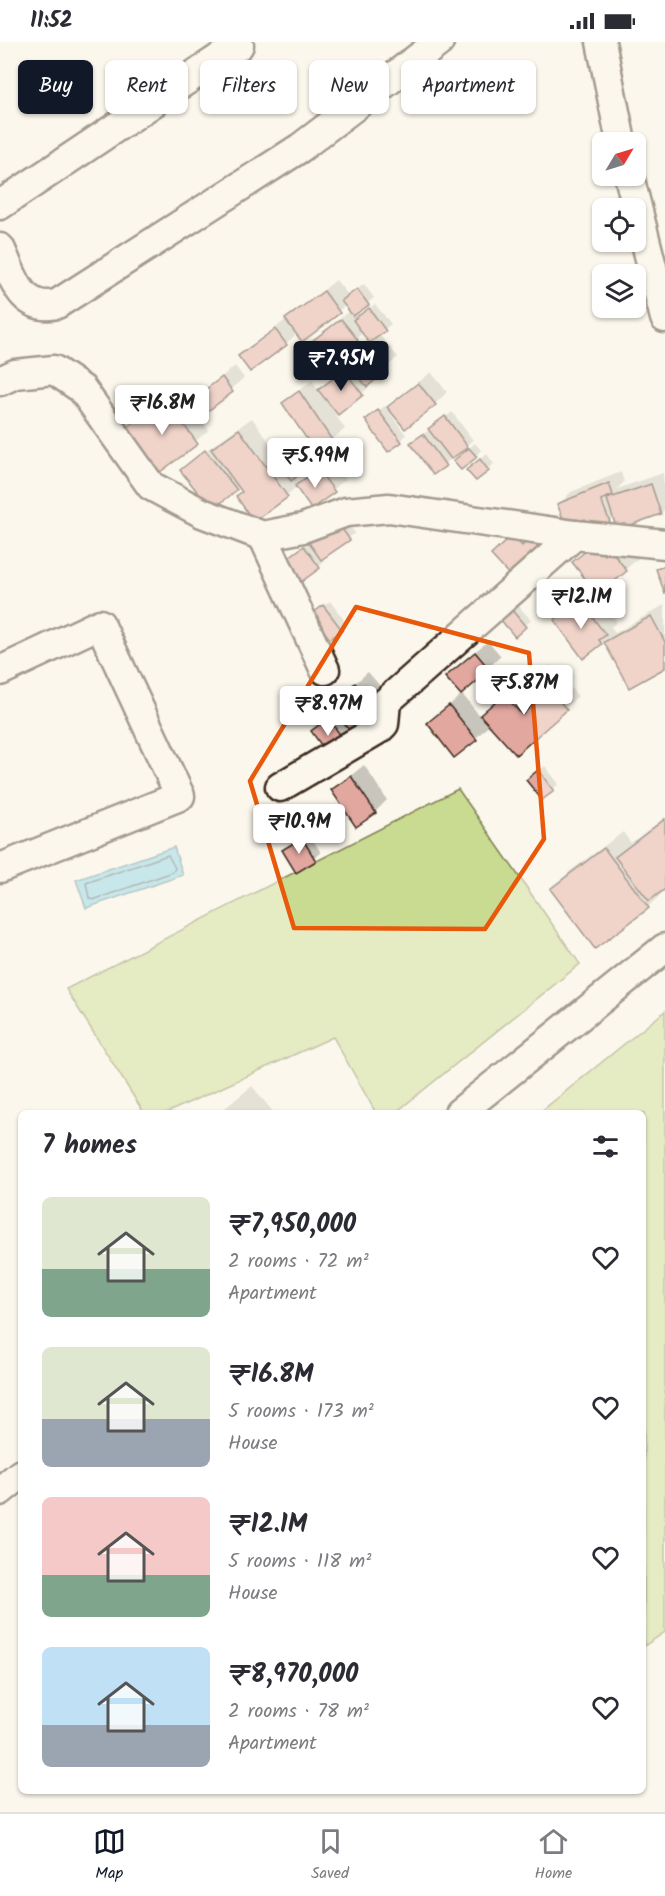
<!DOCTYPE html>
<meta charset="utf-8">
<style>
body{margin:0;font-family:Kalam,sans-serif;background:#f7f7f7;color:#2b2b33;height:100vh;display:flex;flex-direction:column;font-size:22px;white-space:nowrap}
*{box-sizing:border-box;margin:0}
p{font-size:20px;color:#7c7c81}
.icon{flex:none;width:33px;height:33px;fill:none;stroke:currentColor;stroke-width:2;stroke-linecap:round;stroke-linejoin:round}
.map{position:relative;flex:1;overflow:hidden}
.drawer{position:absolute;left:18px;top:1068px;width:628px;height:684px;display:flex;flex-direction:column;background:#fff;border-radius:9px;box-shadow:0 2px 4px #0004}
.drawer>*{flex:none}
.hud{position:absolute;left:18px;top:18px;width:630px;height:54px;display:flex;gap:12px}
.needle{width:39px;rotate:52deg}
.buttons{position:absolute;left:592px;top:90px;display:grid;gap:12px}
.buttons a{display:grid;place-items:center;width:54px;height:54px;border-radius:9px;background:#fff;box-shadow:0 2px 4px #0004;font-size:30px}
.price{position:absolute;translate:-50% -51px;padding:0 14px;border-radius:6px;background:#fff;color:#222;font-size:20px;line-height:39px;filter:drop-shadow(0 2px 3px #0008)}
.price::after{content:'';position:absolute;left:50%;top:36px;width:18px;height:14px;margin-left:-9px;background:inherit;clip-path:polygon(0 0,100% 0,50% 100%)}
.price.active{background:#111827;color:#fff}
ul{padding:0;list-style:none}
li{display:flex;align-items:center;gap:18px;height:150px;padding:0 24px}
li span{display:grid;place-items:center;flex:none;width:168px;height:120px;border-radius:9px;color:#555}
li>.icon{margin-inline-start:auto}
span .icon{width:72px;height:72px;fill:#fffc;stroke-width:1}
li b{font-size:26px}
h2{display:flex;justify-content:space-between;align-items:center;height:72px;padding:0 24px;font-size:26px}
.tag{padding:0 21px;border-radius:9px;background:#fff;box-shadow:0 2px 4px #0004;font-size:21px;line-height:54px}
.tag.active{background:#111827;color:#fff}
.status{display:flex;justify-content:space-between;align-items:center;height:42px;padding:0 30px;background:#fff;direction:ltr}
.status svg{height:16px;fill:currentColor}
.tab-bar{display:flex;justify-content:space-around;align-items:center;height:84px;border-top:2px solid #e1e1e2;background:#fff;font-size:16px;color:#7c7c81}
.tab-bar a{display:grid;justify-items:center;gap:3px}
.tab-bar .active{color:#111827}
.map>svg:first-child{display:block}
</style>
<div class="status"><b>11:52</b><svg viewBox="0 0 49 12"><path d="M0 12V9h3v3zM5 12V6h3v6zM10 12V3h3v9zM15 12V0h3v12zM26 1h20v11H26zM47 4h2v5h-2z"/></svg></div>
<div class="map">
<svg width="665" height="1770" viewBox="0 0 665 1770">
<rect width="100%" height="100%" fill="#fbf7ec"/>
<filter id="ink" filterUnits="userSpaceOnUse"><feTurbulence type="fractalNoise" baseFrequency=".0167" numOctaves="2"/><feDisplacementMap in="SourceGraphic" scale="12" xChannelSelector="R" yChannelSelector="G"/><feConvolveMatrix kernelMatrix="1 2 1 2 8 2 1 2 1" color-interpolation-filters="sRGB"/></filter>
<g filter="url(#ink)">
<g fill="#c9db90" stroke="#828257" stroke-width="1.5">
<polygon points="458,747 580,922 395,1071 376,1071 333,995 166,1071 144,1071 66,947"/>
<polygon points="665,969 665,1590 644,1604 644,1071 539,1071"/>
</g>
<polygon fill="#88d3e8" stroke="#698f97" stroke-width="1.5" points="174,805 183,833 86,866 76,838"/>
<g fill="#0003">
<polygon points="336,238 349,254 364,242 374,256 357,270 360,273 375,262 391,282 379,292 398,315 372,338 374,340 362,352 330,364 345,387 317,410 284,362 312,338 319,349 350,322 370,300 363,290 357,297 306,305 350,268 346,263 303,297 297,291 286,302 240,314"/>
<polygon points="235,324 244,336 198,374 209,388 160,428 128,386 178,346 189,361"/>
<polygon points="431,330 447,350 435,362 389,365"/>
<polygon points="385,364 406,393 401,399 373,373"/>
<polygon points="452,370 473,398 434,431 412,401"/>
<polygon points="252,376 280,415 301,398 316,417 294,435 299,441 331,416 346,437 312,465 297,445 254,478 238,454 243,449 239,444 213,466 195,416"/>
<polygon points="475,401 481,408 476,414 461,413"/>
<polygon points="487,412 494,422 476,437 474,422"/>
<polygon points="621,430 624,440 617,447 663,431 665,467 661,471 614,474 610,479 586,475 559,462 571,450"/>
<polygon points="344,476 355,491 322,516 325,519 319,525 293,513"/>
<polygon points="545,484 542,506 512,534 505,501"/>
<polygon points="624,497 639,516 596,552 617,580 611,585 615,591 664,563 665,565 665,624 629,644 604,598 601,601 556,578 595,546 574,520 586,508"/>
<polygon points="330,559 347,582 341,587 319,567"/>
<polygon points="517,562 531,578 515,593 502,577"/>
<polygon points="488,599 501,614 461,651 459,623"/>
<polygon points="551,623 578,654 516,711 494,661 517,641 523,648"/>
<polygon points="368,630 393,659 345,685 351,694 345,700 313,689 336,670 343,652"/>
<polygon points="462,652 488,684 476,696 429,681"/>
<polygon points="364,723 387,758 375,770 333,748"/>
<polygon points="545,724 559,742 542,756 534,732"/>
<polygon points="665,775 665,848 648,865 596,904 552,847 570,829 623,790 631,801"/>
<polygon points="309,791 321,811 296,829 284,808 309,793"/>
<polygon points="252,1044 274,1071 219,1071"/>
</g>
<g fill="none" stroke-linecap="round" stroke-linejoin="round">
<polygon stroke="#5a6e6f" stroke-width="1.5" points="168,813 175,826 173,830 93,858 89,856 86,841"/>
</g>
<g fill="#e2a8a0" stroke="#3b2a1e" stroke-width="1.5">
<polygon points="357,247 369,263 353,274 341,259"/>
<polygon points="324,249 340,271 302,300 285,277"/>
<polygon points="369,266 386,289 369,301 353,278"/>
<polygon points="341,277 358,298 320,326 304,305"/>
<polygon points="275,287 287,303 250,330 238,314"/>
<polygon points="366,303 387,328 367,345 346,319"/>
<polygon points="344,328 363,353 338,373 318,348"/>
<polygon points="222,335 233,350 196,378 185,363"/>
<polygon points="418,341 436,363 405,387 387,365"/>
<polygon points="299,349 334,401 317,412 282,361"/>
<polygon points="165,357 198,402 160,430 126,386"/>
<polygon points="378,368 402,400 388,410 365,378"/>
<polygon points="445,374 468,405 451,417 428,387"/>
<polygon points="239,387 288,455 254,480 236,454 242,450 211,407"/>
<polygon points="423,392 446,424 433,433 410,401"/>
<polygon points="295,403 311,424 291,439 275,418"/>
<polygon points="469,406 477,415 461,428 453,419"/>
<polygon points="205,408 237,448 212,468 180,428"/>
<polygon points="480,417 489,429 476,439 466,428"/>
<polygon points="318,427 335,450 311,467 295,444"/>
<polygon points="609,441 613,453 601,458 610,480 590,489 585,477 573,482 565,481 557,462"/>
<polygon points="651,442 661,472 617,488 607,457"/>
<polygon points="338,481 350,498 321,518 309,501"/>
<polygon points="512,493 522,504 532,495 544,507 512,536 491,513"/>
<polygon points="596,501 605,513 611,508 627,529 598,553 572,520"/>
<polygon points="304,504 320,526 301,540 285,518"/>
<polygon points="665,524 665,552 656,527"/>
<polygon points="580,559 606,593 599,598 602,602 583,617 554,578"/>
<polygon points="323,563 342,588 330,597 311,573"/>
<polygon points="511,567 526,585 515,595 500,577"/>
<polygon points="651,574 665,600 665,626 629,646 604,600"/>
<polygon points="475,610 490,628 461,653 445,635"/>
<polygon points="538,634 567,668 516,713 480,673 504,652 522,673 530,665 518,651"/>
<polygon points="355,641 382,673 355,695 329,664"/>
<polygon points="449,663 477,698 454,716 427,681"/>
<polygon points="328,676 346,701 329,714 311,689"/>
<polygon points="538,728 554,749 542,758 526,738"/>
<polygon points="351,734 376,771 356,785 331,748"/>
<polygon points="665,777 665,847 649,859 615,815"/>
<polygon points="302,796 316,819 296,831 282,808"/>
<polygon points="604,806 649,866 595,907 550,847"/>
</g>
<g fill="none" stroke-linecap="round" stroke-linejoin="round">
<defs>
<g id="minor">
<polyline points="601,0 621,100"/>
<polyline points="629,134 665,276"/>
<polyline points="0,163 239,3"/>
<path d="M0,206C13,233 20,270 57,262L300,106L439,0"/>
<polyline points="0,339 15,332 54,328 82,347 151,444 202,471 263,494 303,486 346,470 389,466 575,493 665,502"/>
<polyline points="263,494 325,628"/>
<polyline points="0,629 100,582 180,754 0,826"/>
<polyline points="280,745 379,687 384,682 386,660 575,493"/>
<polyline points="459,1071 665,906"/>
<polyline points="0,1449 21,1432"/>
</g>
</defs>
<use href="#minor" stroke="#3b2a1e" stroke-width="33"/>
<use href="#minor" stroke="#fbf7ec" stroke-width="28"/>
</g>
</g>
<path d="M0 0H665V1770H0ZM356,565L529,611L544,797L485,887L294,886L250,739Z" fill="#fbf7ec" fill-opacity=".55" fill-rule="evenodd"/>
<path fill="none" stroke="#e8590c" stroke-width="4.5" stroke-linejoin="round" d="M356,565L529,611L544,797L485,887L294,886L250,739Z"/>
</svg>
<div class="buttons">
<a><svg class="needle" viewBox="-14 -14 28 28"><path d="M0-13l5 13h-10z" fill="#e53935"/><path d="M0 13l5-13h-10z" fill="#7c7c81"/></svg></a>
<a><svg class="icon" aria-label="locate" viewBox="0 0 24 24"><circle cx="12" cy="12" r="6"/><path d="M12 2v4M12 18v4M2 12h4M18 12h4"/></svg></a>
<a><svg class="icon" aria-label="layers" viewBox="0 0 24 24"><path d="M12 4l9 5-9 5-9-5zM3 14l9 5 9-5"/></svg></a>
</div>
<b class="price active" style="left:341px;top:350px">₹7.95M</b>
<b class="price" style="left:162px;top:394px">₹16.8M</b>
<b class="price" style="left:315px;top:447px">₹5.99M</b>
<b class="price" style="left:581px;top:588px">₹12.1M</b>
<b class="price" style="left:524px;top:674px">₹5.87M</b>
<b class="price" style="left:328px;top:695px">₹8.97M</b>
<b class="price" style="left:299px;top:813px">₹10.9M</b>
<div class="hud">
<a class="tag active">Buy</a>
<a class="tag">Rent</a>
<a class="tag">Filters</a>
<a class="tag">New</a>
<a class="tag">Apartment</a>
</div>
<section class="drawer">
<h2>7 homes<svg class="icon" aria-label="filters" viewBox="0 0 24 24"><path d="M4 7h16M4 17h16"/><circle cx="9" cy="7" r="2"/><circle cx="15" cy="17" r="2"/></svg></h2>
<ul>
<li><span style="background:linear-gradient(#dfe7d0 60%,#7fa58c 0)"><svg class="icon" aria-label="home" viewBox="0 0 24 24"><path d="M3 11l9-7 9 7M6 9v11h12V9"/></svg></span><div><b>₹7,950,000</b><p>2 rooms · 72 m²</p><p>Apartment</p></div><svg class="icon" aria-label="heart" viewBox="0 0 24 24"><path d="M12 20l-8-8c-3-5 5-10 8-4 3-6 11-1 8 4z"/></svg></li>
<li><span style="background:linear-gradient(#dfe7d0 60%,#9aa5b1 0)"><svg class="icon" aria-label="home" viewBox="0 0 24 24"><path d="M3 11l9-7 9 7M6 9v11h12V9"/></svg></span><div><b>₹16.8M</b><p>5 rooms · 173 m²</p><p>House</p></div><svg class="icon" aria-label="heart" viewBox="0 0 24 24"><path d="M12 20l-8-8c-3-5 5-10 8-4 3-6 11-1 8 4z"/></svg></li>
<li><span style="background:linear-gradient(#f6c9c9 65%,#7fa58c 0)"><svg class="icon" aria-label="home" viewBox="0 0 24 24"><path d="M3 11l9-7 9 7M6 9v11h12V9"/></svg></span><div><b>₹12.1M</b><p>5 rooms · 118 m²</p><p>House</p></div><svg class="icon" aria-label="heart" viewBox="0 0 24 24"><path d="M12 20l-8-8c-3-5 5-10 8-4 3-6 11-1 8 4z"/></svg></li>
<li><span style="background:linear-gradient(#bfe0f5 65%,#9aa5b1 0)"><svg class="icon" aria-label="home" viewBox="0 0 24 24"><path d="M3 11l9-7 9 7M6 9v11h12V9"/></svg></span><div><b>₹8,970,000</b><p>2 rooms · 78 m²</p><p>Apartment</p></div><svg class="icon" aria-label="heart" viewBox="0 0 24 24"><path d="M12 20l-8-8c-3-5 5-10 8-4 3-6 11-1 8 4z"/></svg></li>
</ul>
</section>
</div>
<nav class="tab-bar">
<a class="active"><svg class="icon" aria-label="map" viewBox="0 0 24 24"><path d="M3 6l6-2 6 2 6-2v14l-6 2-6-2-6 2zM9 4v14M15 6v14"/></svg>Map</a>
<a><svg class="icon" aria-label="saved" viewBox="0 0 24 24"><path d="M7 4h10v16l-5-4-5 4z"/></svg>Saved</a>
<a><svg class="icon" aria-label="home" viewBox="0 0 24 24"><path d="M3 11l9-7 9 7M6 9v11h12V9"/></svg>Home</a>
</nav>
